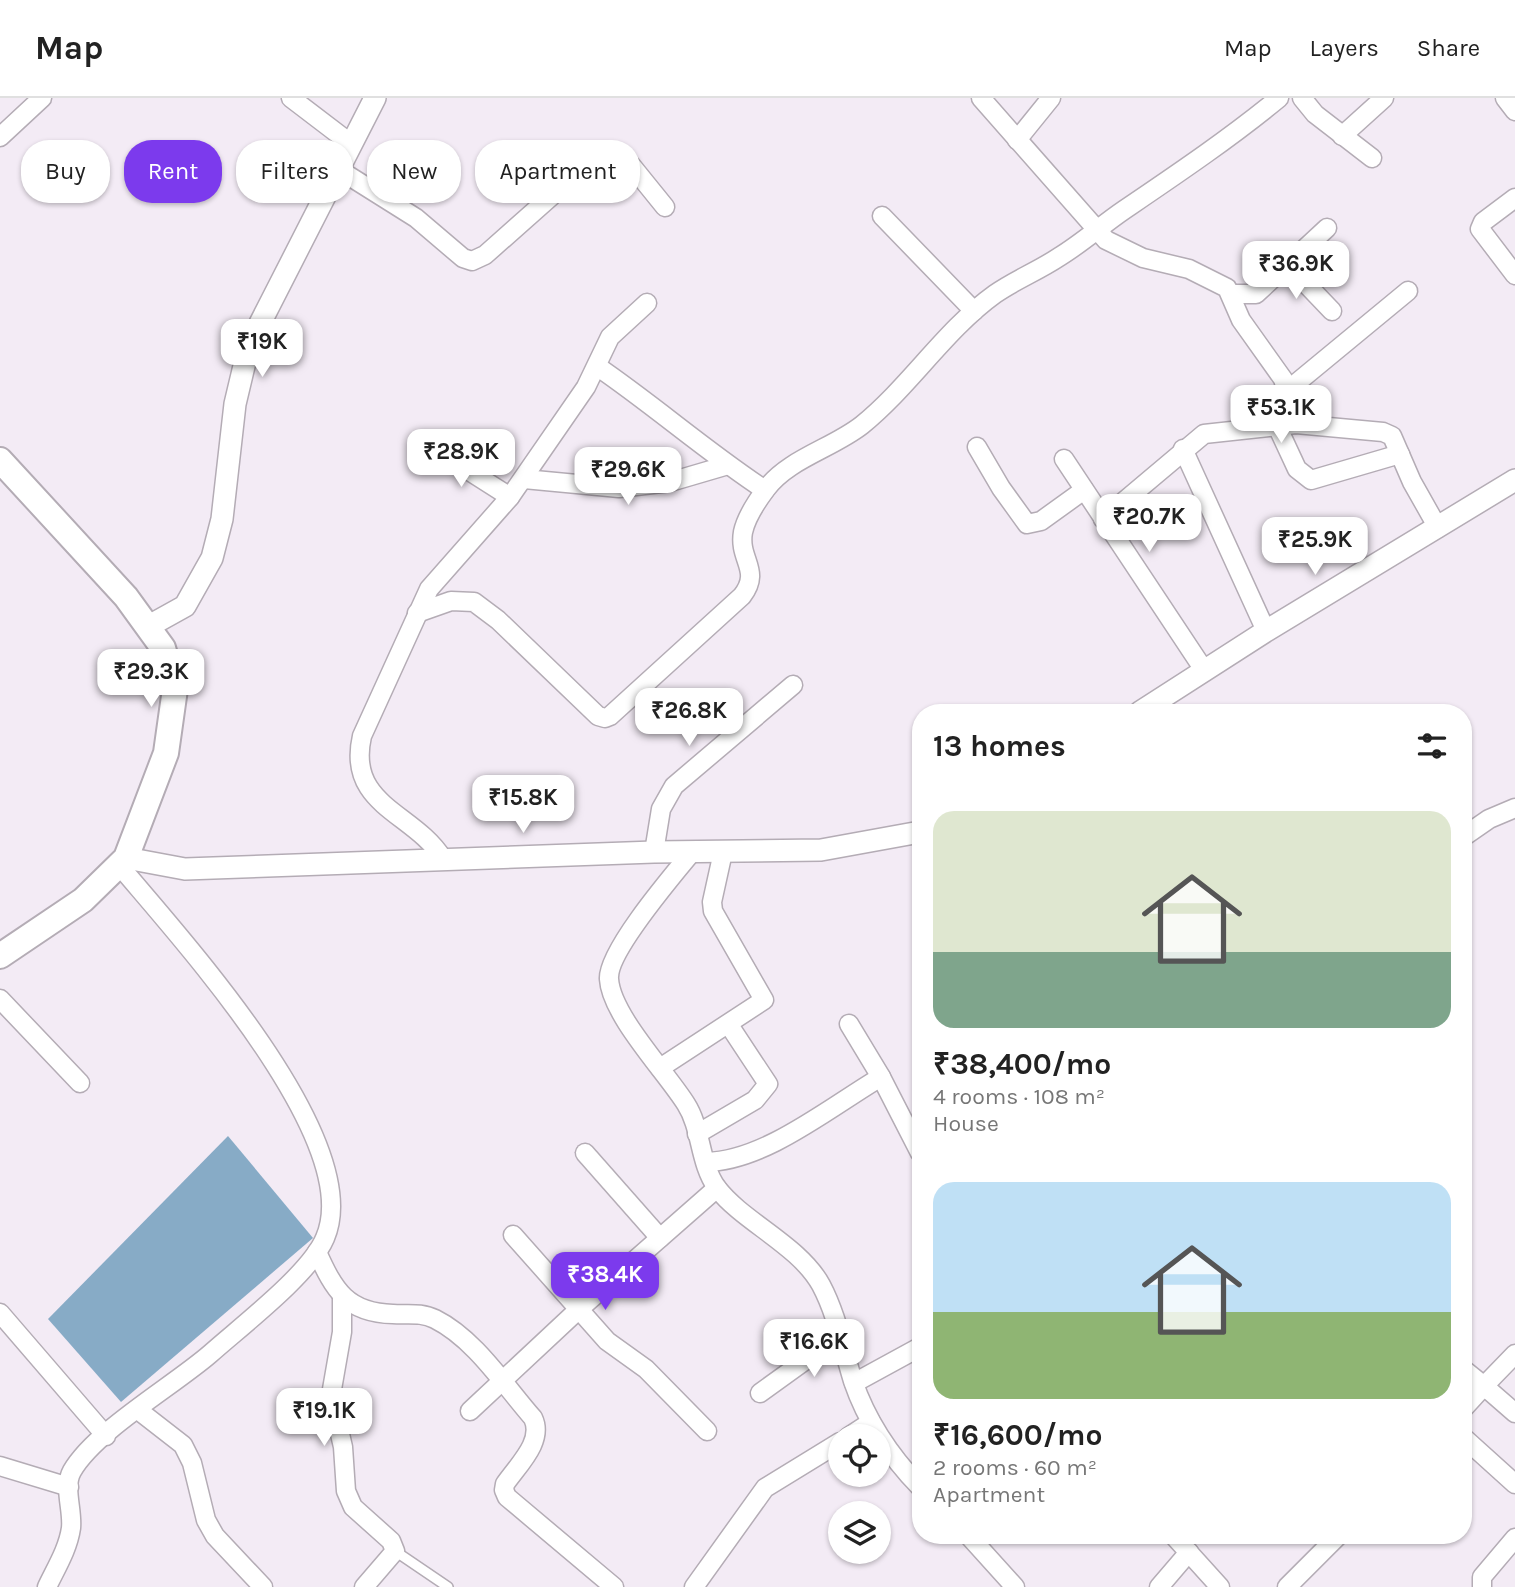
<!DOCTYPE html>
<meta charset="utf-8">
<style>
body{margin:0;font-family:Karla,sans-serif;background:#f2f2f2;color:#222;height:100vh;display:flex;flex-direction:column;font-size:26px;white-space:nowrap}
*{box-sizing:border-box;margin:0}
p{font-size:23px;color:#767676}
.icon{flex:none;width:38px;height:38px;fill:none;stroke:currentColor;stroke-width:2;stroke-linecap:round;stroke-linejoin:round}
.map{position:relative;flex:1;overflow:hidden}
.panel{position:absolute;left:912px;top:606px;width:560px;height:840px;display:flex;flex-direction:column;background:#fff;border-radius:28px;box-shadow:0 2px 5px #0004}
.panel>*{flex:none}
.banner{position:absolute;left:21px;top:42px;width:665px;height:63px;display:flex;gap:14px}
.buttons{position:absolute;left:828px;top:1326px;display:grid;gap:14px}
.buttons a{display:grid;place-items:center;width:63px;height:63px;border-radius:50%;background:#fff;box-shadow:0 2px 5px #0004;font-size:35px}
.price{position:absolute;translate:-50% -60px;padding:0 16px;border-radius:14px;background:#fff;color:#222;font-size:23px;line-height:46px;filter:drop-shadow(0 2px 4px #0008)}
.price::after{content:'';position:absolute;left:50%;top:42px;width:21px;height:16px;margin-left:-10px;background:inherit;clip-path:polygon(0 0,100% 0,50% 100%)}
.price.on{background:#7c3aed;color:#fff}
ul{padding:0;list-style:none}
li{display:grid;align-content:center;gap:14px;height:371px;padding:0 21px}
li span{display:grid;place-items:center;height:217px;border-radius:21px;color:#555}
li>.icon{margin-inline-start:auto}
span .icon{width:126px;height:126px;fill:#fffc;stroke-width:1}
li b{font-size:30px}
h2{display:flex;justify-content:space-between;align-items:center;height:84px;padding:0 21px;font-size:30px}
.pill{padding:0 24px;border-radius:28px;background:#fff;box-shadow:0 2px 5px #0004;font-size:24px;line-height:63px}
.pill.on{background:#7c3aed;color:#fff}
header{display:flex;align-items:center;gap:42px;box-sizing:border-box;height:98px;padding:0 35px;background:#fff;border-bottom:2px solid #e0e0e0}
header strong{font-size:33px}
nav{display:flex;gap:38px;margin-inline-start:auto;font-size:24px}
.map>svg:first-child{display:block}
</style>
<header>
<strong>Map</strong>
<nav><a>Map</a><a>Layers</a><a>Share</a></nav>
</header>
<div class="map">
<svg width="1515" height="1489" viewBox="0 0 1515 1489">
<rect width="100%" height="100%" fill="#f3ebf5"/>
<polygon fill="#87abc6" points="228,1038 313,1140 121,1304 48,1221"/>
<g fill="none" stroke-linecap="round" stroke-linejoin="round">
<defs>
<polyline id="service" points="395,1453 448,1489"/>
<g id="minor">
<polyline points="291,0 350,45"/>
<polyline points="981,0 1106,142 1143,160 1189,171 1227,190 1241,222 1283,281 1296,326"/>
<polyline points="1302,0 1315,16 1372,60"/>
<polyline points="1505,0 1515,13"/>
<polyline points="1342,38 1384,0"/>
<polyline points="0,39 42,0"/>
<polyline points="1017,42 1051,0"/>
<polyline points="338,71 416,120 463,160 472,163 485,157 582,71 609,56 621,58 631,67 665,109"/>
<polyline points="1515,100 1483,124 1480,131 1515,177"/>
<polyline points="882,118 974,213"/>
<polyline points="1288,167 1332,213"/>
<polyline points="1232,196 1256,196 1327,130"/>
<path d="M598,269C655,308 707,354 765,392"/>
<polyline points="1288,292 1408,193"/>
<polyline points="1277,328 1297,371 1311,382 1400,356"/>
<polyline points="977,349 1001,390 1027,426 1041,423 1084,392"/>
<polyline points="433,350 510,399"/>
<polyline points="1183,351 1266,533"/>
<polyline points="1064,361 1204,572"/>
<polyline points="524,381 619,390 670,384 728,367"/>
<polyline points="1103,421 1204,336 1296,326 1383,334 1392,338 1412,384 1438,430"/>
<path d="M417,515L451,503L474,504L498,522L598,618L605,620L610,618L742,498C762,472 738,462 743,434C746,420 757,403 766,391C788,361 833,350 862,327C910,288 945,232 995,196C1015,182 1038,173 1059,159C1082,145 1102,127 1124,112C1177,76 1229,41 1279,0"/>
<polyline points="1463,739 1489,721 1515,710"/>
<polyline points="654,754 661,711 674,688 793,587"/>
<path d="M692,754C673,777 607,854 609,881C611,917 666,974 686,1006C702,1031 699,1065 717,1090C743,1124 799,1147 821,1187C837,1217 843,1251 853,1283C867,1324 890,1358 920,1389"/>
<path d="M443,761C414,714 346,708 362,638L429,491L510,399L586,289L610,239L647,205"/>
<polyline points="0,901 80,985"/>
<polyline points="849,926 881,979 920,1055"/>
<polyline points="660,970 764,902 713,813 712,804 723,754"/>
<polyline points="697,1036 755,1002 768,986 729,927"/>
<polyline points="585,1055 660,1140"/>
<path d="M706,1064C765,1063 830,1009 881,979"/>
<polyline points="513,1137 607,1243 646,1271 707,1333"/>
<path d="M317,1154C334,1192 347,1215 393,1216C408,1217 421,1214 435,1221C475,1241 504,1287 533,1320C544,1343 519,1366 505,1386L504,1392L507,1399L614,1489"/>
<polyline points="342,1200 342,1234 331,1297 343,1349 346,1393 353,1409 391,1443 395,1453 364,1489"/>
<polyline points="0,1215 106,1338"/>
<polyline points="1463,1271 1484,1288 1515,1256"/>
<polyline points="854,1285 920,1249"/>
<polyline points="760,1295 803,1264 837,1230"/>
<polyline points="1463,1311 1484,1288 1515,1315"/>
<polyline points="138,1312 183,1347 192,1365 206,1422 215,1438 263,1489"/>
<polyline points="470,1313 577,1213 717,1090"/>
<polyline points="848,1339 871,1324"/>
<polyline points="1463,1339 1515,1386"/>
<polyline points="0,1368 69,1389"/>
<polyline points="968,1437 1015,1489"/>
<polyline points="1173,1437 1220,1489"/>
<path d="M47,1489C56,1470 68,1451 71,1430C73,1412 63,1389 72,1373C95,1333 173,1288 210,1256C240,1229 310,1176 325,1140C367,1043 179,839 119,767"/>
<polyline points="694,1489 765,1390 840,1344"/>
<polyline points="1159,1489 1189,1454"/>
<polyline points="1287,1489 1339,1437"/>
<polyline points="1482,1489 1482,1479 1515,1440"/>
</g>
<g id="tertiary">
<polyline points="149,528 185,508 212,460 222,421 235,306 249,247 375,0"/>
<polyline points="1140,614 1266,533 1515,382"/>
<polyline points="126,760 185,771 654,754 821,752 920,734"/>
</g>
<polyline id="secondary" points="0,362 126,499 163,550 175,591 166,655 126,760 83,802 0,858"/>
</defs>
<use href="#service" stroke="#b4acb5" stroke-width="12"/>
<use href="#minor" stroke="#b4acb5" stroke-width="21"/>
<use href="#tertiary" stroke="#b4acb5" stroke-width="24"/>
<use href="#secondary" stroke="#b4acb5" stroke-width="28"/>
<use href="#service" stroke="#fff" stroke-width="9"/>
<use href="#minor" stroke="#fff" stroke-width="18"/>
<use href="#tertiary" stroke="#fff" stroke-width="21"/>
<use href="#secondary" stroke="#fff" stroke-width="24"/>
</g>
</svg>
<div class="buttons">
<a><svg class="icon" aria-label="locate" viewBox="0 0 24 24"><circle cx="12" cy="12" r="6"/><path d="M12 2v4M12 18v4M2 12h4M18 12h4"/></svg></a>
<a><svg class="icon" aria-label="layers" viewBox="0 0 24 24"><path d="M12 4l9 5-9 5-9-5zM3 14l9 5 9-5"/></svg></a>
</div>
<b class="price" style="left:1296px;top:203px">₹36.9K</b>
<b class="price" style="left:262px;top:281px">₹19K</b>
<b class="price" style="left:1281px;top:347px">₹53.1K</b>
<b class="price" style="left:461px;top:391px">₹28.9K</b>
<b class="price" style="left:628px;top:409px">₹29.6K</b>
<b class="price" style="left:1149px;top:456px">₹20.7K</b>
<b class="price" style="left:1315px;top:479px">₹25.9K</b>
<b class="price" style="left:151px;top:611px">₹29.3K</b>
<b class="price" style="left:689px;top:650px">₹26.8K</b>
<b class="price" style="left:523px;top:737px">₹15.8K</b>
<b class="price on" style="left:605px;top:1214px">₹38.4K</b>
<b class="price" style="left:814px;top:1281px">₹16.6K</b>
<b class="price" style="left:324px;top:1350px">₹19.1K</b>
<div class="banner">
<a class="pill">Buy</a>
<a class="pill on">Rent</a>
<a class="pill">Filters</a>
<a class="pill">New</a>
<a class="pill">Apartment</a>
</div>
<section class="panel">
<h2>13 homes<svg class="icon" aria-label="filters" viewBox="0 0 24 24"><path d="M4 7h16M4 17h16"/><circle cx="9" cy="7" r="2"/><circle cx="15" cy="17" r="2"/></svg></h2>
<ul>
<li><span style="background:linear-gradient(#dfe7d0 65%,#7fa58c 0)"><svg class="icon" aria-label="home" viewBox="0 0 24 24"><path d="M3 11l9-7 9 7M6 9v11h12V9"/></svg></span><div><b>₹38,400/mo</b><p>4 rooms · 108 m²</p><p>House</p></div></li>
<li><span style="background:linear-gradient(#bfe0f5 60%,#8fb573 0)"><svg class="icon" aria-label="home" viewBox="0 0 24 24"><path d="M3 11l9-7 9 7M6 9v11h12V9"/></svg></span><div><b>₹16,600/mo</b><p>2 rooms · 60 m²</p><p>Apartment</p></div></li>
</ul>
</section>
</div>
